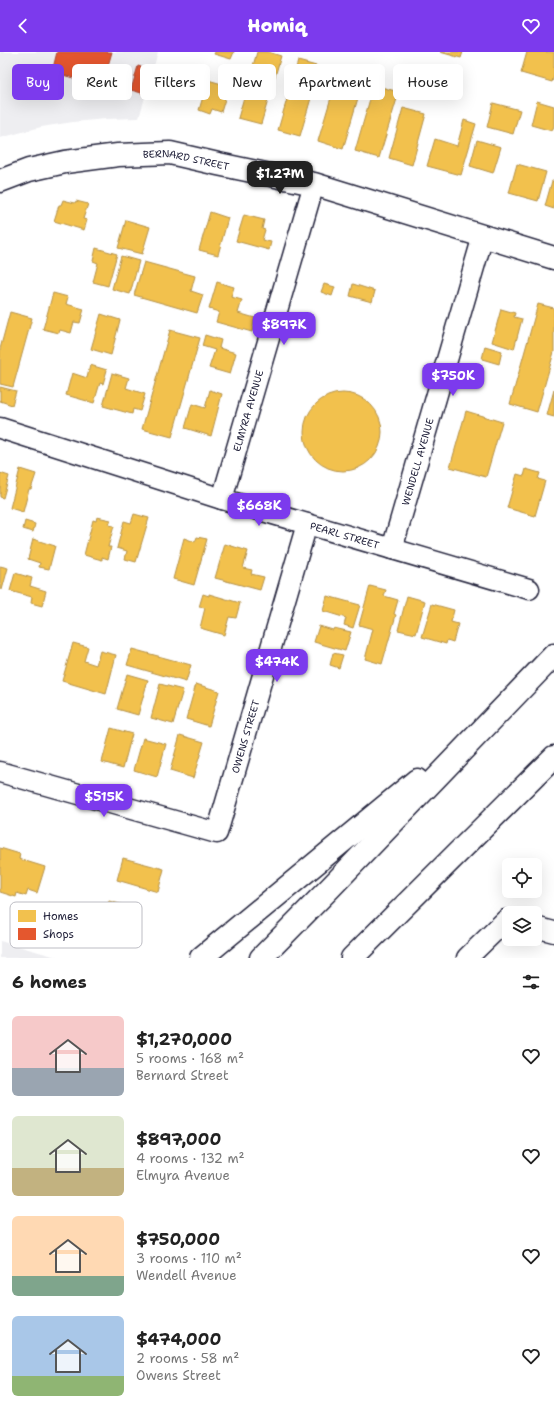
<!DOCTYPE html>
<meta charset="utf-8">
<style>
body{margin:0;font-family:"Shantell Sans",sans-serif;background:#f2f2f2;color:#222;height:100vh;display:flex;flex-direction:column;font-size:15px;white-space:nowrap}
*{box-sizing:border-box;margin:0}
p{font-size:13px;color:#767676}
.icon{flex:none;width:22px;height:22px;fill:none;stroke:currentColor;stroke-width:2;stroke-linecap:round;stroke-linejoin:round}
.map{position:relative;height:906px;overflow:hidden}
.drawer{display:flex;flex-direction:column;background:#fff;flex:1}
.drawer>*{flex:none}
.banner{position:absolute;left:12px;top:12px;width:530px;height:36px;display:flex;gap:8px}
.tools{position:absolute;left:502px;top:806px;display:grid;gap:8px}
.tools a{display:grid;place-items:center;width:40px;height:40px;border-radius:6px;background:#fff;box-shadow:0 4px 16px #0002;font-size:20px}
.price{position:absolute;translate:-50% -34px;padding:0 9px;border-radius:8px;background:#7c3aed;color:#fff;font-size:13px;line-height:26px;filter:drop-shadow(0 1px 2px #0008)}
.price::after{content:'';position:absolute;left:50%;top:24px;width:12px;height:9px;margin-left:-6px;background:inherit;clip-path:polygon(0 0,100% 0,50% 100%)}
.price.selected{background:#222;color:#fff}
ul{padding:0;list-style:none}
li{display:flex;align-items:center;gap:12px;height:100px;padding:0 12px}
li span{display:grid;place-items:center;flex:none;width:112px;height:80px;border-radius:6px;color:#555}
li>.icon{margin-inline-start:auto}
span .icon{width:48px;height:48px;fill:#fffc;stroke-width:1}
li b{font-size:17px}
h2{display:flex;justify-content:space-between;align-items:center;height:48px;padding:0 12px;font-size:17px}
.tag{padding:0 14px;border-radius:6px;background:#fff;box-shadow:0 4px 16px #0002;font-size:14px;line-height:36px}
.tag.selected{background:#7c3aed;color:#fff}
header{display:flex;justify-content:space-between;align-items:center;height:52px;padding:0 12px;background:#7c3aed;color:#fff;font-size:18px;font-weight:800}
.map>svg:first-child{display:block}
</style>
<header><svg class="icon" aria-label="back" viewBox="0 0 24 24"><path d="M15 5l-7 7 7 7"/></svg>Homiq<svg class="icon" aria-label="heart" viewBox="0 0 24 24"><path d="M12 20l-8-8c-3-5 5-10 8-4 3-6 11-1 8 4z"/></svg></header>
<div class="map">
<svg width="554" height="906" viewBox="0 0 554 906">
<rect width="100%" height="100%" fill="#fff"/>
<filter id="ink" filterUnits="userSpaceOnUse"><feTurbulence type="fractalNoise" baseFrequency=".025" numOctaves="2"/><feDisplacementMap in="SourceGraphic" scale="8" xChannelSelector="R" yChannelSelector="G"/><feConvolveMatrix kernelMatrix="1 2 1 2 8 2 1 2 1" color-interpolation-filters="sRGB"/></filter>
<g filter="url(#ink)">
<g fill="#eeeef1">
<polygon points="0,0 158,0 139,66 106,67 73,70 41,75 0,86"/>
<polygon points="0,889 60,906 0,906"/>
</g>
<g fill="#f2c14e" stroke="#b49148">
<polygon points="215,0 234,0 231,7 214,2"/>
<polygon points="257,0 268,0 281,4 261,72 238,66"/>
<polygon points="440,0 463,0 461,6"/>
<polygon points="527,0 554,0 554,24 552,30 521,21"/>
<polygon points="298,9 320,15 300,84 278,78"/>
<polygon points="338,22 363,29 343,97 318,89"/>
<polygon points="208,28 229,34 221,60 212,57 210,62 199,58"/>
<polygon points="374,33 399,40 379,106 355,99"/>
<polygon points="537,49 554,54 554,74 552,79 531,73"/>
<polygon points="493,51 520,58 513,82 487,75"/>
<polygon points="403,56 426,62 412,113 389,106"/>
<polygon points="464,68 476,72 461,123 427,114 435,87 457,94"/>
<polygon points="477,88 501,95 493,121 470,114"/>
<polygon points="517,112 546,120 538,149 509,141"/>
<polygon points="552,129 554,129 554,157 545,154"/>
<polygon points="63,148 75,151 76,149 88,152 83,167 87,168 84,178 54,169 59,153 61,153"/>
<polygon points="210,160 228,166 218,203 199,198"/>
<polygon points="244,163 264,168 262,177 265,178 262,188 271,190 269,198 236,189"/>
<polygon points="126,168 150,175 142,202 118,196"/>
<polygon points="96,196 117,202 108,234 93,230 98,211 93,209"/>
<polygon points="121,204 139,209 130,242 112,237"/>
<polygon points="144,210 195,224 191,239 203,243 197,261 134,243"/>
<polygon points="217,230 234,235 231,245 242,248 238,261 255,266 252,280 216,270 219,260 209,257"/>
<polygon points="324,232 335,235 332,244 321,240"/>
<polygon points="353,232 375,239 372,250 350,244"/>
<polygon points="53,241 68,245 66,252 84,257 80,271 74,270 71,281 60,278 59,281 43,277"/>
<polygon points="538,252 554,256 554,300 537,360 510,352"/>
<polygon points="501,257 515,261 514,265 522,267 514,297 492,290"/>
<polygon points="10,260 32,266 13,335 0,332 0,297"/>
<polygon points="101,262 120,268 111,303 91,297"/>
<polygon points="170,278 200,286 172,385 142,377"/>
<polygon points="205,283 221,288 219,296 236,301 230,322 209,316 215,298 202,294"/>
<polygon points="485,294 502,299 499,312 482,307"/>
<polygon points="90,313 107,318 103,332 100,331 94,351 66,343 72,321 87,326"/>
<polygon points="112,321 129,326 126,336 145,342 140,359 133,357 132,362 103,354"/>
<polygon points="0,335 16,339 12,353 0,349"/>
<polygon points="210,338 222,342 211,384 185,376 192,352 205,356"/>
<polygon points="554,338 554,365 547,363"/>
<circle cx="343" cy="380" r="39"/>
<polygon points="466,359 502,370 486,425 450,415"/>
<polygon points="20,417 36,422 31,437 29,437 23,460 10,456"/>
<polygon points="526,417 540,421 538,427 545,429 535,464 507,456 517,422 524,424"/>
<polygon points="0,421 9,424 3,446 0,445"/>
<polygon points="134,462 149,466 136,510 125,507 127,499 117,496 124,469 131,471"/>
<polygon points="97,465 111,468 109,473 114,474 108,495 111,495 108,507 102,505 102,508 84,503 93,468 96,469"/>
<polygon points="25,469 35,472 33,480 23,477"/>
<polygon points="197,485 207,487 194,533 173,527 184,486 195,490"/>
<polygon points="33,487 55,494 49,517 39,515 40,511 28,507"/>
<polygon points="225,492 248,499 243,516 252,518 251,522 264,525 260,538 215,526"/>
<polygon points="0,514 8,516 2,538 0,537"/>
<polygon points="15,521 32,526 30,534 46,539 42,554 31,551 32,545 10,539"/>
<polygon points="370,534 386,538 384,544 398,548 394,562 396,563 382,612 365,607 373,577 359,573"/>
<polygon points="203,542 209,544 209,542 240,551 236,566 229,565 224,583 200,576 205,556 199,555"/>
<polygon points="327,544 360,553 353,576 344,573 346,566 323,559"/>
<polygon points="407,544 425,549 416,582 398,578"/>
<polygon points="432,552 454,558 451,570 458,572 453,590 447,588 446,592 422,585"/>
<polygon points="319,574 333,578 334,576 351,580 345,599 314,590"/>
<polygon points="73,591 88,595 84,609 96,613 100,599 116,603 106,642 62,629"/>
<polygon points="132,597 191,613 186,630 127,613"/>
<polygon points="333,601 343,603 339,616 330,613"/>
<polygon points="127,622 148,628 138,663 117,657"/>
<polygon points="160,632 183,638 173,672 151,666"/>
<polygon points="196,632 219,639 209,674 186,667"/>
<polygon points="111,676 132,682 123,716 102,710"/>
<polygon points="180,683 204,690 193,726 170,719"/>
<polygon points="143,686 166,692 157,725 134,718"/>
<polygon points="0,796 20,802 19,807 45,815 37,841 28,838 26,844 17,841 16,845 0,840"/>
<polygon points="123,806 164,817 158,840 117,828"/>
<polygon points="109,849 134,856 130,870 105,863"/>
</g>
<g fill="#e4572e" stroke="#aa4732">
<polygon points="57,0 112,0 102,34 52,20"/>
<polygon points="138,14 158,20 152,44 131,38"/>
</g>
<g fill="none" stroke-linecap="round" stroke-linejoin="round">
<defs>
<g id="minor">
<path id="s1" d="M0,376L222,447L529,537"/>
<path id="s2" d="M222,447L314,132"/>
<path id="s3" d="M392,497L483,184"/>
<path id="s4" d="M0,720L217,781L307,472"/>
<polyline points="535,875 554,880"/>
<polyline points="467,906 506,868 509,868"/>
</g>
<g id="tertiary">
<path id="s5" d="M0,129L29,118L65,110L118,103L170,101L218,112L314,132L554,206"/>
</g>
<g id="motorway">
<polyline points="201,906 417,728"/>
<polyline points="261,906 330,836 554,603"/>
<polyline points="352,906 554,705"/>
</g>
</defs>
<use href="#minor" stroke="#22223b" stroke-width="23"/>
<use href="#tertiary" stroke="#22223b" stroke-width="25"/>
<use href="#motorway" stroke="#22223b" stroke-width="25"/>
<use href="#minor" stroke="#fff" stroke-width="20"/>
<use href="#tertiary" stroke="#fff" stroke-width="22"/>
<use href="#motorway" stroke="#fff" stroke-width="22"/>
</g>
</g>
<g text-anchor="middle" stroke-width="4" stroke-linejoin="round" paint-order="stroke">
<g font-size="10" fill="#22223b" stroke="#fff">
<text dy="4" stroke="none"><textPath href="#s5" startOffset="190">BERNARD STREET</textPath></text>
<text dy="4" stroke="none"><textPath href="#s2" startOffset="92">ELMYRA AVENUE</textPath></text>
<text dy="4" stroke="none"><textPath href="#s3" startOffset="91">WENDELL AVENUE</textPath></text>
<text dy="4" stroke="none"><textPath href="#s1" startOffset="361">PEARL STREET</textPath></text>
<text dy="4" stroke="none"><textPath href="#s4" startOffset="326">OWENS STREET</textPath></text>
</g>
</g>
<rect x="10" y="850" width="132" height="46" rx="6" fill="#fff" stroke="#bdbdc4" stroke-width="1"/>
<rect x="18" y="858" width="18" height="12" fill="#f2c14e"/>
<rect x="18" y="876" width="18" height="12" fill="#e4572e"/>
<g font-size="11" fill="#22223b">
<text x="43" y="868">Homes</text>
<text x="43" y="886">Shops</text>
</g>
</svg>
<div class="tools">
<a><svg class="icon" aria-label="locate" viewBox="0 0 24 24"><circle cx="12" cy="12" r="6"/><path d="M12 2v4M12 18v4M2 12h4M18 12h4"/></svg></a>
<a><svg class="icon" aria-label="layers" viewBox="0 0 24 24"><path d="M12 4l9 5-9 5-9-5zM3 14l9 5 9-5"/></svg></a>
</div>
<b class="price selected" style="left:280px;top:143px">$1.27M</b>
<b class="price" style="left:284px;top:294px">$897K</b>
<b class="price" style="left:453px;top:345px">$750K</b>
<b class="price" style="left:259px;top:475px">$668K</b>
<b class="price" style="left:277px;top:631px">$474K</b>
<b class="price" style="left:104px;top:766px">$515K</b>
<div class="banner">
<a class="tag selected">Buy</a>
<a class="tag">Rent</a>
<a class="tag">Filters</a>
<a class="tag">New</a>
<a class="tag">Apartment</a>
<a class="tag">House</a>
</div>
</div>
<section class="drawer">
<h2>6 homes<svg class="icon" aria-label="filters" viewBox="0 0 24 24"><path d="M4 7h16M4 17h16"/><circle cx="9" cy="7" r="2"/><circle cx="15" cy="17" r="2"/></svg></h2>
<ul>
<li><span style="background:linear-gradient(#f6c9c9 65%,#9aa5b1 0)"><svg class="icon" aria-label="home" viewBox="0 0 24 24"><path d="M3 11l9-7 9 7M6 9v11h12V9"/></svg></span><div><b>$1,270,000</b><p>5 rooms · 168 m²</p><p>Bernard Street</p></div><svg class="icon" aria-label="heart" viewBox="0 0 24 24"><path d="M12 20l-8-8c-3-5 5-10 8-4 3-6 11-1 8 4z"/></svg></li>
<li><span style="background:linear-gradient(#dfe7d0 65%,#c2b280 0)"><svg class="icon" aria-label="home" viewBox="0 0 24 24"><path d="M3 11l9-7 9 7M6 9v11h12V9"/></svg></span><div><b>$897,000</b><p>4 rooms · 132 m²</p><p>Elmyra Avenue</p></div><svg class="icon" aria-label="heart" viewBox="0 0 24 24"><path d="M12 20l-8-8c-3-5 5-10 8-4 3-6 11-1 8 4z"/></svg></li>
<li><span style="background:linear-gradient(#ffd9b3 75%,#7fa58c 0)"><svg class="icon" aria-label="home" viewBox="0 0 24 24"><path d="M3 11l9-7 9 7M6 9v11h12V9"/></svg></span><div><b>$750,000</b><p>3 rooms · 110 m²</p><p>Wendell Avenue</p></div><svg class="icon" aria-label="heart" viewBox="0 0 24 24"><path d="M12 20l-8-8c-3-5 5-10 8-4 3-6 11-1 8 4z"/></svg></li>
<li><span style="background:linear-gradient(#a9c7e8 75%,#8fb573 0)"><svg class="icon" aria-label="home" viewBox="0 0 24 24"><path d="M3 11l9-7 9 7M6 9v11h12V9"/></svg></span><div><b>$474,000</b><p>2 rooms · 58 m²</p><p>Owens Street</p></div><svg class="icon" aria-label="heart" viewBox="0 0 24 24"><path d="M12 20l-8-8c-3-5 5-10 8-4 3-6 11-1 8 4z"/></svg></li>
</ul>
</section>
